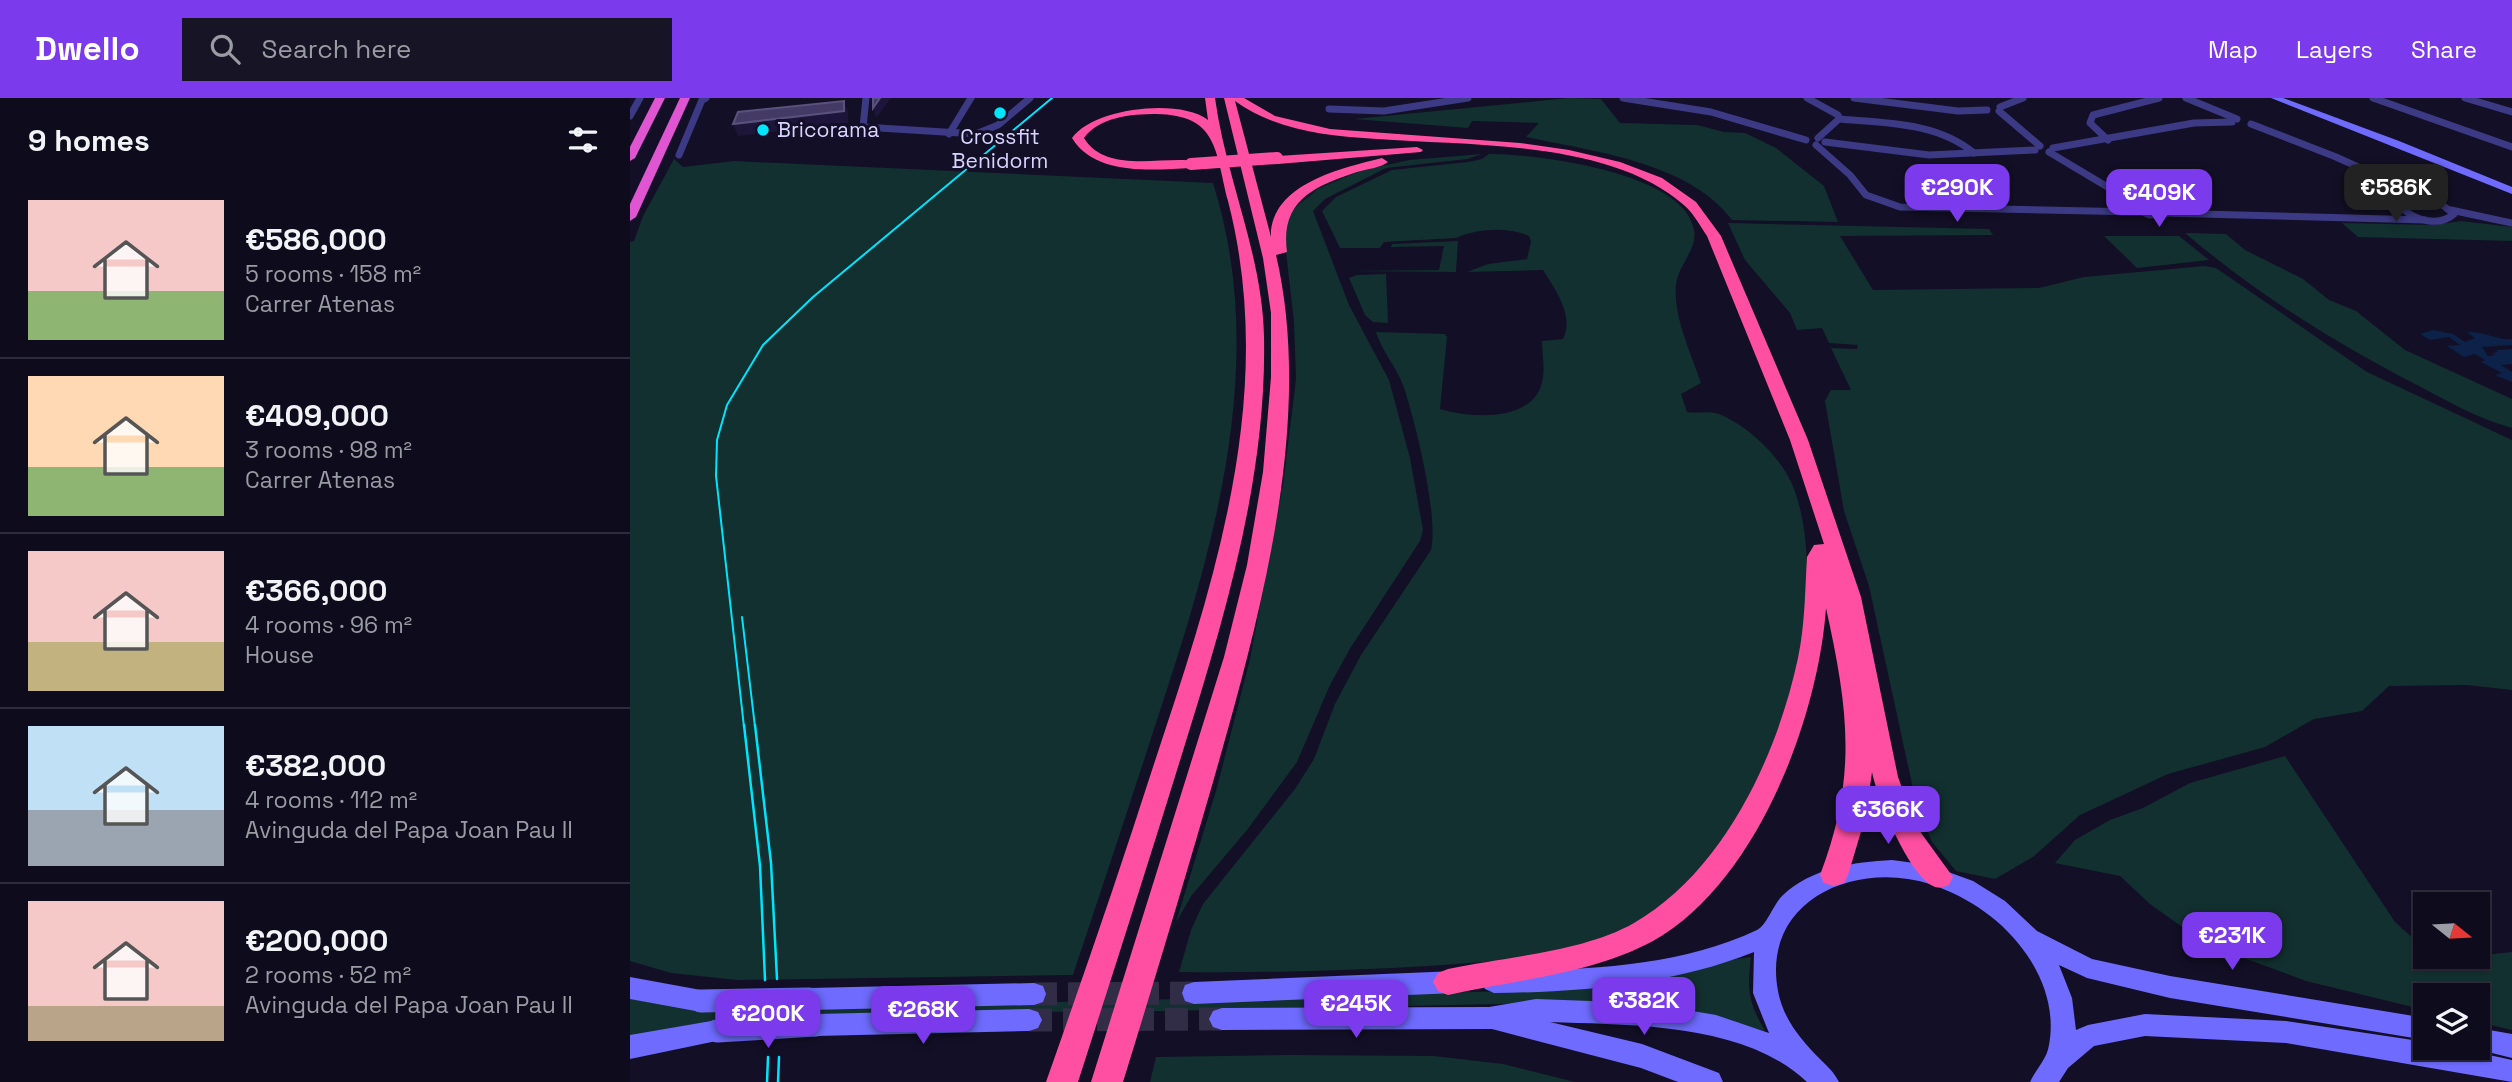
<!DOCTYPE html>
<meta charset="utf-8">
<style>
body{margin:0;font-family:"Space Grotesk",sans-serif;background:#171425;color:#f1f3f6;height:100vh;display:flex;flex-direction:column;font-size:26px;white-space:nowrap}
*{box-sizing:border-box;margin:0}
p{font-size:23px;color:#9b9ba3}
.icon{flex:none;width:38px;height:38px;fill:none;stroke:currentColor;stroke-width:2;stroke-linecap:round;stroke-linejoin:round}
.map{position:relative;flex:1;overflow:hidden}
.panel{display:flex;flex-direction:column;background:#0e0b1c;width:630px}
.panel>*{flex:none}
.needle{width:46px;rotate:108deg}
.buttons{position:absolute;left:1783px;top:794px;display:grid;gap:14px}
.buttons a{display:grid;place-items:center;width:77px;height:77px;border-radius:0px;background:#0e0b1c;box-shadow:0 2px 5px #0004,0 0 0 2px #2e2b3b;font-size:35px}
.price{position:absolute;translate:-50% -60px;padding:0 16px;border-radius:14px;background:#7c3aed;color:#fff;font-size:23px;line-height:46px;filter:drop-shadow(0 2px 4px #0008)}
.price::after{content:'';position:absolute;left:50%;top:42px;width:21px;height:16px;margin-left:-10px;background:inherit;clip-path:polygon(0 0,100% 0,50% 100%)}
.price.active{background:#222;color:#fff}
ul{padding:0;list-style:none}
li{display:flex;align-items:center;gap:21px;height:175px;padding:0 28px}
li+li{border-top:2px solid #2e2b3b}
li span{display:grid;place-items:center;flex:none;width:196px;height:140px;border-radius:0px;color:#555}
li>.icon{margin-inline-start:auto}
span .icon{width:84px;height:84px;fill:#fffc;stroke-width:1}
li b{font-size:30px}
h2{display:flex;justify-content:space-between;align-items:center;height:84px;padding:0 28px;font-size:30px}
header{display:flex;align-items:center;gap:42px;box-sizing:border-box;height:98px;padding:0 35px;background:#7c3aed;color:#fff}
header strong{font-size:33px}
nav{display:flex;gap:38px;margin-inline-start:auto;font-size:24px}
.search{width:490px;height:63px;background:#171425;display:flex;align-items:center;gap:18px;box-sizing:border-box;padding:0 24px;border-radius:0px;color:#9b9ba3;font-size:26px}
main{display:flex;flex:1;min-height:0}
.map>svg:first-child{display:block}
</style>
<header>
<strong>Dwello</strong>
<div class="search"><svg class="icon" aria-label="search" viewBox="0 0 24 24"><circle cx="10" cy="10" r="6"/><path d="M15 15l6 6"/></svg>Search here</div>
<nav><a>Map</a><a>Layers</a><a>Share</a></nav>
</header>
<main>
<section class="panel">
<h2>9 homes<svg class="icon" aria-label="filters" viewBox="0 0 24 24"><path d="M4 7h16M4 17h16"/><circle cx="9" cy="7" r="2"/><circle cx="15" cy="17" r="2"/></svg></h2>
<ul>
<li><span style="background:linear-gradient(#f6c9c9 65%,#8fb573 0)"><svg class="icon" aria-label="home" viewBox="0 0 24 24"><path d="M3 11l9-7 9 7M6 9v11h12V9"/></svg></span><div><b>€586,000</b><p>5 rooms · 158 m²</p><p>Carrer Atenas</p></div></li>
<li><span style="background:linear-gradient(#ffd9b3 65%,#8fb573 0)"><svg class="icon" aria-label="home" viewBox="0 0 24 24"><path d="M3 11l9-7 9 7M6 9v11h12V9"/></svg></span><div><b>€409,000</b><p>3 rooms · 98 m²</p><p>Carrer Atenas</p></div></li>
<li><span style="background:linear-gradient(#f6c9c9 65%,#c2b280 0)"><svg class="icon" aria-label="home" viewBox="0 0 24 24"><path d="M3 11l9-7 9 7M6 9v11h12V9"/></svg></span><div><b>€366,000</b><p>4 rooms · 96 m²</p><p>House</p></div></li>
<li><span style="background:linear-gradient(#bfe0f5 60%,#9aa5b1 0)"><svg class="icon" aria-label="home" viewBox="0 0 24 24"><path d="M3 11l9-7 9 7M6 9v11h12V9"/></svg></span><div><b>€382,000</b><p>4 rooms · 112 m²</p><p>Avinguda del Papa Joan Pau II</p></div></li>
<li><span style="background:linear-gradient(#f6c9c9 75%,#b9a48a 0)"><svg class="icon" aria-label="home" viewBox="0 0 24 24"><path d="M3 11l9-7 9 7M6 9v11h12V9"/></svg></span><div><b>€200,000</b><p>2 rooms · 52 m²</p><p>Avinguda del Papa Joan Pau II</p></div></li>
</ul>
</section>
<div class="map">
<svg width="1882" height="984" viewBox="0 0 1882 984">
<rect width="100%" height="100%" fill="#130f26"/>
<g fill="#12302f">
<path d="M939,0L971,1L990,25L1067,27L1094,34L1115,35L1146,50L1194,88L1208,124L1102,122C1059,64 961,53 896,39L909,25L842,23L838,30L724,21Z"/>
<polygon points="852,56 837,61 756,70 695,101 683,113 719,207 759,282 780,360 793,432 790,443 721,549 700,587 667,664 617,732 562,797 546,824 586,693 620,561 653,387 666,281 664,224 654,136 661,113 688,91 730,73 779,62"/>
<path d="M859,56C906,56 1055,74 1064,132C1068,151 1048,167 1046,187C1043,218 1061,255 1071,285L1051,296L1057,314C1067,316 1080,312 1089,316C1116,327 1144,353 1158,378C1190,436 1177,561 1154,621C1135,671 1109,724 1077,767C1060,790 1031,814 1006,827C942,861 867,863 797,868C714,873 632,875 549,874L561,832L573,806L665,691L684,661L705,606L731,557L801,452C809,419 785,322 773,287C766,269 752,253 746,234L815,236L817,239L810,311C839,320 899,324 911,288C916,274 912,257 912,243L933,241C945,217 924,190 913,172L837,174L858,166L897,161L901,144L899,138C878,128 845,131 826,140L754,144L750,150H710L692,113L706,99L762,72L838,64L852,61Z"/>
<path d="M44,61L53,69L104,63L583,85C640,265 583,453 526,625C499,709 471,793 443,877L107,882L41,875L0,863V144L4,143L13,118Z"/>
<polygon points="1831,123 1882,129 1882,143 1728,139 1712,125 1804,127"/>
<polygon points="1098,125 1359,131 1363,137 1210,138 1243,192 1409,190 1454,179 1574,168 1586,170 1737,274 1882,342 1882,592 1837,587 1759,588 1732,613 1684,621 1635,649 1538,676 1450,717 1403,759 1365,781 1326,773 1302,744 1287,709 1239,488 1214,413 1195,303 1201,292 1221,292 1201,250 1227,251 1228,247 1199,245 1192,230 1167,232 1160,215 1115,162"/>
<path d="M1555,135L1596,136L1615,152L1673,181L1699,202L1726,213L1775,252L1882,301V330C1849,321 1819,304 1789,288C1706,246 1627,196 1555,135Z"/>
<polygon points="1474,138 1549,138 1579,162 1507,170"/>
<polygon points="828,143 826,174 717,173 809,172 814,148 761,149 762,146"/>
<polygon points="756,176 758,225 743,224 735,217 719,180 727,177"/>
<polygon points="1655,658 1765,824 1795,851 1796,859 1808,862 1882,854 1882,932 1848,924 1848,898 1796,898 1795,912 1676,883 1576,846 1520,806 1490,778 1425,765 1445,742 1480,722 1513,710 1560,685"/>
<path d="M1121,859C1117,893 1118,903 1135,933L1092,921L968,904L537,913L366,914L0,940V900L298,907L883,893Z"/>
<polygon points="658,957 804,958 873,966 945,984 520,984 526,959"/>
</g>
<path fill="#0c2248" d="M1803,232L1823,236L1835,244L1845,240L1837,234C1854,233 1870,243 1882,241V247L1852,249L1858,258L1865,257L1862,255L1868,254L1866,252L1882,251V266L1871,267L1882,274V284L1865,277L1872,275L1851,264L1855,262L1845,256L1834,259L1817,248L1830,247L1819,239L1800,242L1790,236Z"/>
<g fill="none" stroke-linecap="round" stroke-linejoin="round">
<g stroke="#312d47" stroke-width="23" stroke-dasharray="23 11" stroke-linecap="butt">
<polyline points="404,896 564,895"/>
<polyline points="399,922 592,921"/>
</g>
<g stroke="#3d3a85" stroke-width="7">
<polyline points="236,0 233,29 346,36 368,27 400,0"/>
<polyline points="993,0 1081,14 1176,42"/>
<polyline points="1177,0 1208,17 1209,21 1188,40"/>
<polyline points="1224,0 1328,13 1357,12"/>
<polyline points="1556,0 1607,21"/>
<polyline points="1743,0 1882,49"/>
<polyline points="1835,0 1882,14"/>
<polyline points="1370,9 1393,0"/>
<polyline points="699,11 754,13 838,0"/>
<polyline points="1369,13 1410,48"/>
<polyline points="0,18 10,0"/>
<path d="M1209,21C1255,25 1307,24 1344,55"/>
<polyline points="1621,26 1706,59 1805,104"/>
<polyline points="319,36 341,0"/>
<polyline points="1478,42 1460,25 1463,17 1529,0"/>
<polyline points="1195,44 1299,57 1405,52"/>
<polyline points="1186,47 1220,77 1236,97 1270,109 1509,114"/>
<polyline points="1423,50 1564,25 1602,24"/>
<polyline points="1419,54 1511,109"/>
<polyline points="49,57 72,2 76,0"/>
<path d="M1790,102L1811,106L1824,116C1809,129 1786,123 1772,110L1775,104Z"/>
<polygon points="1512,109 1527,111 1531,115 1520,117 1507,112"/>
<polyline points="1821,112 1882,125"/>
<polyline points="1531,115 1795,122"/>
</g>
<g fill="#6f6bff" fill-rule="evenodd">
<polygon points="1641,0 1653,0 1769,43 1882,89 1882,96"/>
<path d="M1262,762L1299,767L1343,783L1375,803L1407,833L1462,861L1540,878L1796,920V942L1540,900L1457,880L1429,867L1442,900L1446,932L1458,927L1515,916L1656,923L1796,944V950H1827L1882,962V984L1656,945L1515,938L1464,948L1438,970L1429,984H1400C1406,971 1417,961 1419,947C1425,915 1415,883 1397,857C1374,823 1339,799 1300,786C1225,762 1131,802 1148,893C1153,920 1170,941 1189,960C1197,968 1204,974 1209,984H1177C1115,925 1001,927 920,924L1012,946L1089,975L1093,984H1048L1011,970L862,931L592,932L583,929L579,921L583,913L592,910L859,909L906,901L1015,905L1086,917L1139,935L1123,895L1124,854C1041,887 952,894 864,895L855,891L852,884L855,877L864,873C951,872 1047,870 1127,832C1137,827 1143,807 1152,798C1181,770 1224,764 1262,762Z"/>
<polygon points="826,873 835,877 838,884 835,891 826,895 564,906 555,903 552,895 555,887 564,884"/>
<polygon points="0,879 71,892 80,895 83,903 80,911 71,914 0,901"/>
<polygon points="404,885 413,888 416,896 413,904 404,907 179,912 170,909 167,901 170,893 179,890"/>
<polygon points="399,911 408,914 412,922 408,930 399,933 186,938 177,935 173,927 177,919 186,916"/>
<polygon points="87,922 96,925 100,933 96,941 0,961 0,937"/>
<polygon points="1848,930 1882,936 1882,960 1842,950 1848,950"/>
</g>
<g fill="#e055d1" fill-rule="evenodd">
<polygon points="25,0 35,0 5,60 0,63 0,49"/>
<polygon points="50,0 60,0 6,119 0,123 0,106"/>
</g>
<g fill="#ff4fa3" fill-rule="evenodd">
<path d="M575,0H585C596,81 632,155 634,238C637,381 594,521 552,656C518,766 483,875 448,984H416C453,879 489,775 523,669C584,485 648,297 598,103C585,52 588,17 526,16C501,16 469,19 454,40C476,76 531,58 565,63L567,66L561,70C522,72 465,78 442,40C464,10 549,0 578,22Z"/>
<path d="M594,0H614L645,18L700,31L890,45L939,52L990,64L1032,80L1066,104L1091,138L1178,342L1231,499L1268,679L1286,728L1323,779L1319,787C1313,789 1309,791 1303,788C1279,777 1247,700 1242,674L1236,717L1218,777L1214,785L1204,788L1194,785L1190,777C1228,678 1218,610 1196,510C1188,622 1126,785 1023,843C962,876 885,882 818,897L808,893L803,884L808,875L818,871C875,859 953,854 1004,825C1094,773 1147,658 1168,560C1175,527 1175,493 1177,459L1184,447L1194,446L1160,342L1077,138C1071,129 1064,116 1055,108C981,42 841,48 747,41C697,38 647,33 605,3L641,139C640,86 712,70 752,60L758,64C750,70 737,71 727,74C684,88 650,103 657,154L646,157C685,324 629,523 583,684C554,784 524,884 493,984H461L594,559L617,467L633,374L641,279V215L633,160Z"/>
<polygon points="787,49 793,52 791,54 648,66 642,62 648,58"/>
</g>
<g stroke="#00e5ff" stroke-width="2">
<polyline points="112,519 125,629"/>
<polyline points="114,629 86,378 87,342 97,307 133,247 183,199 422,0"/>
</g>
<g stroke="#00e5ff" stroke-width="2.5">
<polyline points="114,627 130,768 135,882"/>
<polyline points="125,627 141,765 147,881"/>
<polyline points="137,984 138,959"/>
<polyline points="148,984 149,959"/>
</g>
<g stroke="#6f6bff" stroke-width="23">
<polyline points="71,903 179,901"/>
<polyline points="87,933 186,927"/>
</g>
<polyline stroke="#ff4fa3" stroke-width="12" points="561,66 647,60"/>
</g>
<g fill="#1d163a">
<polygon points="250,0 261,0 246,20 243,10"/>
<polygon points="214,3 218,14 218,25 108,38 103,26"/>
</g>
<g fill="#433a66" stroke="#5a527e" stroke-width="2">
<polygon points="243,0 250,0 243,10"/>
<polygon points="214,3 214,13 103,26 108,14"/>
</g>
<g fill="#00e5ff" stroke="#130f26" stroke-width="2.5">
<circle cx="370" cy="15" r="7"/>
<circle cx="133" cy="32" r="7"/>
</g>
<g text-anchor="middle" stroke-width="6" stroke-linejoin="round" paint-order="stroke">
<g font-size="21" fill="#d9d4ff" stroke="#130f26" text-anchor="start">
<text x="147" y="39">Bricorama</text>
<text x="370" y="46" text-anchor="middle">Crossfit<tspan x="370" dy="24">Benidorm</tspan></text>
</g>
</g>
</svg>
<div class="buttons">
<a><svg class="needle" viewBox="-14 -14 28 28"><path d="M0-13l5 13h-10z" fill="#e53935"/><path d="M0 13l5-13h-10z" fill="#9b9ba3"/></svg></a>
<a><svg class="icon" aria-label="layers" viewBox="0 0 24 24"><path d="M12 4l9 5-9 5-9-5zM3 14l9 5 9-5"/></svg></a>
</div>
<b class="price" style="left:1327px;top:126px">€290K</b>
<b class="price active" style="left:1766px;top:126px">€586K</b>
<b class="price" style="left:1529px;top:131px">€409K</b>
<b class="price" style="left:1258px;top:748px">€366K</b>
<b class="price" style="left:1602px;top:874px">€231K</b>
<b class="price" style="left:1014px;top:939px">€382K</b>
<b class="price" style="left:726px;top:942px">€245K</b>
<b class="price" style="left:293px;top:948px">€268K</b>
<b class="price" style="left:138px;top:952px">€200K</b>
</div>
</main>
